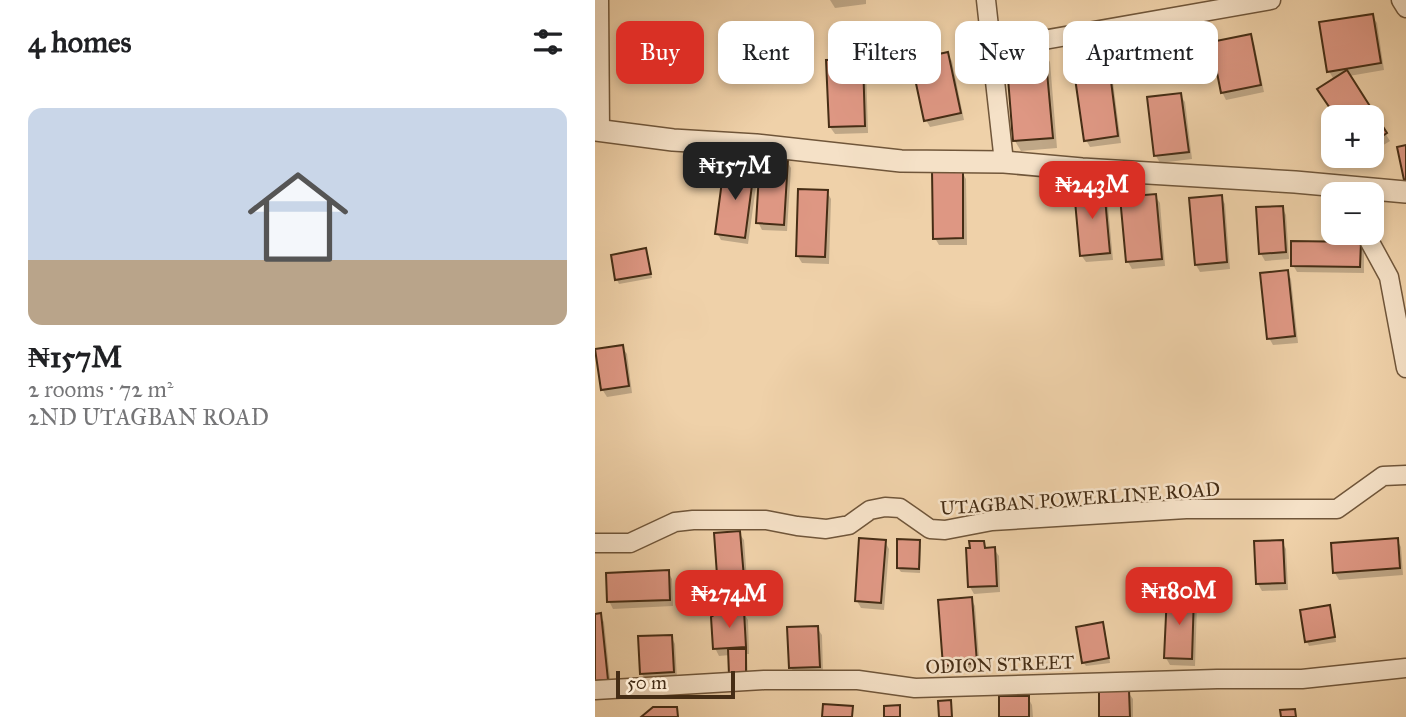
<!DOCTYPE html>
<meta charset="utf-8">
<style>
body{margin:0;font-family:"IM FELL Great Primer",serif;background:#f6f6f6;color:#202124;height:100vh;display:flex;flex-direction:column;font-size:26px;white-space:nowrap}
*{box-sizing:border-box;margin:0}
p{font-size:23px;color:#757577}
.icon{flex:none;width:38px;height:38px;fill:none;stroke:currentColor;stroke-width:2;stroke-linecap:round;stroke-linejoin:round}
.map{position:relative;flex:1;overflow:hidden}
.side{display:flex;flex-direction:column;background:#fff;width:595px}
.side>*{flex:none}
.guide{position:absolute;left:21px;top:21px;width:665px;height:63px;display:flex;gap:14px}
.controls{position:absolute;left:726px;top:105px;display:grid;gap:14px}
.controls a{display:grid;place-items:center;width:63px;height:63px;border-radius:14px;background:#fff;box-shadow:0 4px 10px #0003;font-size:35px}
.scale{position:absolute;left:21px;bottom:18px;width:119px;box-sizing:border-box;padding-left:7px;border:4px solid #452d15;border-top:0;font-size:19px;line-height:24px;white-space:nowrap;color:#452d15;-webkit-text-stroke:5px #f5e1c7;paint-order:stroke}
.price{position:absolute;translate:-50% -60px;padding:0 16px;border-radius:14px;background:#d93025;color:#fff;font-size:23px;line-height:46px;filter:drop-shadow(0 2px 4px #0008)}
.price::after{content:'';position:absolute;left:50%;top:42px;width:21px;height:16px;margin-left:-10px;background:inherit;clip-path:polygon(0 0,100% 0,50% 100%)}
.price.current{background:#222;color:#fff}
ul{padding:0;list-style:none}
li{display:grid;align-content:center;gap:14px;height:371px;padding:0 28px}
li+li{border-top:2px solid #e0e0e0}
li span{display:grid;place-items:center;height:217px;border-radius:14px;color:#555}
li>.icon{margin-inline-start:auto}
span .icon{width:126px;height:126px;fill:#fffc;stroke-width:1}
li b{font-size:30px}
h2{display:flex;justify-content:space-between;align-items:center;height:84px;padding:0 28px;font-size:30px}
.tag{padding:0 24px;border-radius:14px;background:#fff;box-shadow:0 4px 10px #0003;font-size:24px;line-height:63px}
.tag.current{background:#d93025;color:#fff}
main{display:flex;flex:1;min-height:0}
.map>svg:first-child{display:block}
</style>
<main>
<section class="side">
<h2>4 homes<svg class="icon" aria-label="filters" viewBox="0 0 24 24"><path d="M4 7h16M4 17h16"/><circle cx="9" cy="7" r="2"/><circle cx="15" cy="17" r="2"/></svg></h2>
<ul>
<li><span style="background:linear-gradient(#c9d6e8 70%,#b9a48a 0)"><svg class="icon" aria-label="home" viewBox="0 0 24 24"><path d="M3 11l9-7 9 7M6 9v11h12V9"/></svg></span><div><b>₦157M</b><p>2 rooms · 72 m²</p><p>2ND UTAGBAN ROAD</p></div></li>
</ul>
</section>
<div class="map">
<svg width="811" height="717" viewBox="0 0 811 717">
<rect width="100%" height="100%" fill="#efd1a9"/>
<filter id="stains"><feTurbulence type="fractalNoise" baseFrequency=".00286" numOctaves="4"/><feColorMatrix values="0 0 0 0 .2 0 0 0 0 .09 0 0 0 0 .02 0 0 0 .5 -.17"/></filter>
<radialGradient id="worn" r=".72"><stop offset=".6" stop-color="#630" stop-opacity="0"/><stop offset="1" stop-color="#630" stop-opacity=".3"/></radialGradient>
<g fill="#0003">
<polygon points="235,0 271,0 271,4 240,8"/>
<polygon points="777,16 782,23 789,70 754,76 795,141 777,152 777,117 742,117 725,89 739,80 734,71"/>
<polygon points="655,36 659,43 669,92 631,100 627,92"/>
<polygon points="449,52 455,62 462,148 426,151 420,141 413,55"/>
<polygon points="352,54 357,61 369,120 335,127 331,120"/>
<polygon points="267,60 271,68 273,133 240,134 235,127"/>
<polygon points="514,75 518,82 526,143 495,147 491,140"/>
<polygon points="585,95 590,102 597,159 565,163 561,156"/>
<polygon points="192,161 196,168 192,231 167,230 163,222"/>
<polygon points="158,172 162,179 153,244 126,240 122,233"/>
<polygon points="367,172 371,179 372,245 344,245 340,238"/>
<polygon points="508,189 512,196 518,260 491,262 486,255"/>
<polygon points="232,192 236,199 234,264 207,263 202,255"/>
<polygon points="560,196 565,203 570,266 537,269 533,262"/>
<polygon points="626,197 630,204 635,269 605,272 601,265"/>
<polygon points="687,207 691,215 694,259 670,261 666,254"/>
<polygon points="765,244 769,251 769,273 702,272 698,265"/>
<polygon points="50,250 53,255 57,278 24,284 22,280"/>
<polygon points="692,272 696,279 703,343 678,345 674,338"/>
<polygon points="27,347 32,354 37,393 12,397 7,389"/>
<polygon points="144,533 149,540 154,607 130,609 126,602"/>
<polygon points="802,540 806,547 808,575 744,580 740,573"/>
<polygon points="290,542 294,549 289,610 266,608 262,601"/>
<polygon points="324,542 326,546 325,573 306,572 303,568"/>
<polygon points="388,542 392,549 399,549 404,556 405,592 379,594 375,587"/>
<polygon points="687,542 691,549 693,590 667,591 663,584"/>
<polygon points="73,572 77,579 78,606 18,609 14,601"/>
<polygon points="598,597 602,604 600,666 575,665 571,658"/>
<polygon points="376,599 380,606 385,670 354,673 350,666"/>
<polygon points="734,607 737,611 741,642 714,646 712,642"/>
<polygon points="148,612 153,620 154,654 152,654 153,679 135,655 124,656 120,648"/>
<polygon points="0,615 5,615 9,622 16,687 0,689"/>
<polygon points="507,624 510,629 515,663 491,666 488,662"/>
<polygon points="222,628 227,635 228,674 200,675 196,667"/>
<polygon points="76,636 80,644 82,679 51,680 46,673"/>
<polygon points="533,692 538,699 538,717 506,717"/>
<polygon points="433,698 437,705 438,717 406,717"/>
</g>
<g fill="#de9783" stroke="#452d15" stroke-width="2">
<polygon points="778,14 786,63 732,72 724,22"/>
<polygon points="656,34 666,85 626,93 616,42"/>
<polygon points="450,50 458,138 418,141 411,53"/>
<polygon points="353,52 366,113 329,121 316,60"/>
<polygon points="268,59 270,126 234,127 231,60"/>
<polygon points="752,70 792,133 777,143 777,117 741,117 722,89"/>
<polygon points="515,73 523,136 489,141 480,78"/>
<polygon points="586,93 594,152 559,156 552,97"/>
<polygon points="811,145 811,179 809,180 802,147"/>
<polygon points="165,158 193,159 189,225 161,223"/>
<polygon points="129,166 159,170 150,238 120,234"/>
<polygon points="337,170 368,170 368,238 338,239"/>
<polygon points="509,187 515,253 485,256 479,190"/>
<polygon points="203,189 233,190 230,257 201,256"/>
<polygon points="561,194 567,259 531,262 525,197"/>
<polygon points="627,195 632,262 600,265 594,198"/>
<polygon points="688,206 691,252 664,254 661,207"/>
<polygon points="696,241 766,242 765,267 696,266"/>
<polygon points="51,248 56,274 20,280 16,255"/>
<polygon points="693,270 700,336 672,339 665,273"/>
<polygon points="28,345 34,386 6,390 0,349"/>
<polygon points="145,531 151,601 124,603 119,533"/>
<polygon points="264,538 291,540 286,603 260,601"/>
<polygon points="803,538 805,568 738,573 736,543"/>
<polygon points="302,539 325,540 324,569 302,568"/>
<polygon points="688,540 690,583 661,584 659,541"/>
<polygon points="374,541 389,541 390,548 400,547 402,586 373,587 371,548 375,548"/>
<polygon points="74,570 75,600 12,602 11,573"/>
<polygon points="572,594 599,595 597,659 569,658"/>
<polygon points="377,597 382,663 348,666 343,600"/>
<polygon points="735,605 740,637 710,642 705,610"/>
<polygon points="149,611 151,647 118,649 116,617 124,612"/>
<polygon points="6,613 13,680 0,681 0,614"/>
<polygon points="508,622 514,658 487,663 481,627"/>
<polygon points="223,626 225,667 194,668 192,627"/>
<polygon points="77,635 79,672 45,674 43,636"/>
<polygon points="133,649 151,649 151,675 134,675"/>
<polygon points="504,690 534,690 535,717 504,717"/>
<rect x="404" y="696" width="30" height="21"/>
<polygon points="356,700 357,717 344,717 343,701"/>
<polygon points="228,704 258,706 257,717 227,717"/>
<polygon points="305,705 305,717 289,717 289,706"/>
<polygon points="58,707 82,707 83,717 46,717"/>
<polygon points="700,709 701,717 686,717 685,710"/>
</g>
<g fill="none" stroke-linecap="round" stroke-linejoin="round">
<defs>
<g id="minor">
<polyline points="4,0 5,130"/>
<polyline points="391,0 409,162"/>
<polyline points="806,0 811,8"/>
<polyline points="397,49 676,0"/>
<polyline points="770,233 794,277 811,368"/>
<polyline points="0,543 35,543 80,522 98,520 171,520 202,526 231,529 254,525 275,510 290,507 305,508 335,529 350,530 397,521 591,509 742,509 788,476 811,475"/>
<polyline points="0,690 169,680 263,680 320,688 622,679 707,679 811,668"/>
</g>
<polyline id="tertiary" points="0,130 78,140 161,145 306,161 409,162 487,169 700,182 811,192"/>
</defs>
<use href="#minor" stroke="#70563a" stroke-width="21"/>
<use href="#tertiary" stroke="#70563a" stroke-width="24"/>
<use href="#minor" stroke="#f5e1c7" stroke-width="18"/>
<use href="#tertiary" stroke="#f5e1c7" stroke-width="21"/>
</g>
<g text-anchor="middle" stroke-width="5" stroke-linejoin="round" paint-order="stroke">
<g font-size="19" fill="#452d15" stroke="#f5e1c7">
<text transform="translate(485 498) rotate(-4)" y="7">UTAGBAN POWERLINE ROAD</text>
<text transform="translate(405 664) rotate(-2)" y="7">ODION STREET</text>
</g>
</g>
<rect width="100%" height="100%" filter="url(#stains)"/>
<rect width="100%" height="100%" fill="url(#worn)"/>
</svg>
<div class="controls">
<a>+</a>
<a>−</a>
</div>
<div class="scale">50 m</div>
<b class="price current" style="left:140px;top:202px">₦157M</b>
<b class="price" style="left:497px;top:221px">₦243M</b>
<b class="price" style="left:584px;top:627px">₦180M</b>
<b class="price" style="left:134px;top:630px">₦274M</b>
<div class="guide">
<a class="tag current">Buy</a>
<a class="tag">Rent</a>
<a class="tag">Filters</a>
<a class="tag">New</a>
<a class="tag">Apartment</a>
</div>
</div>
</main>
